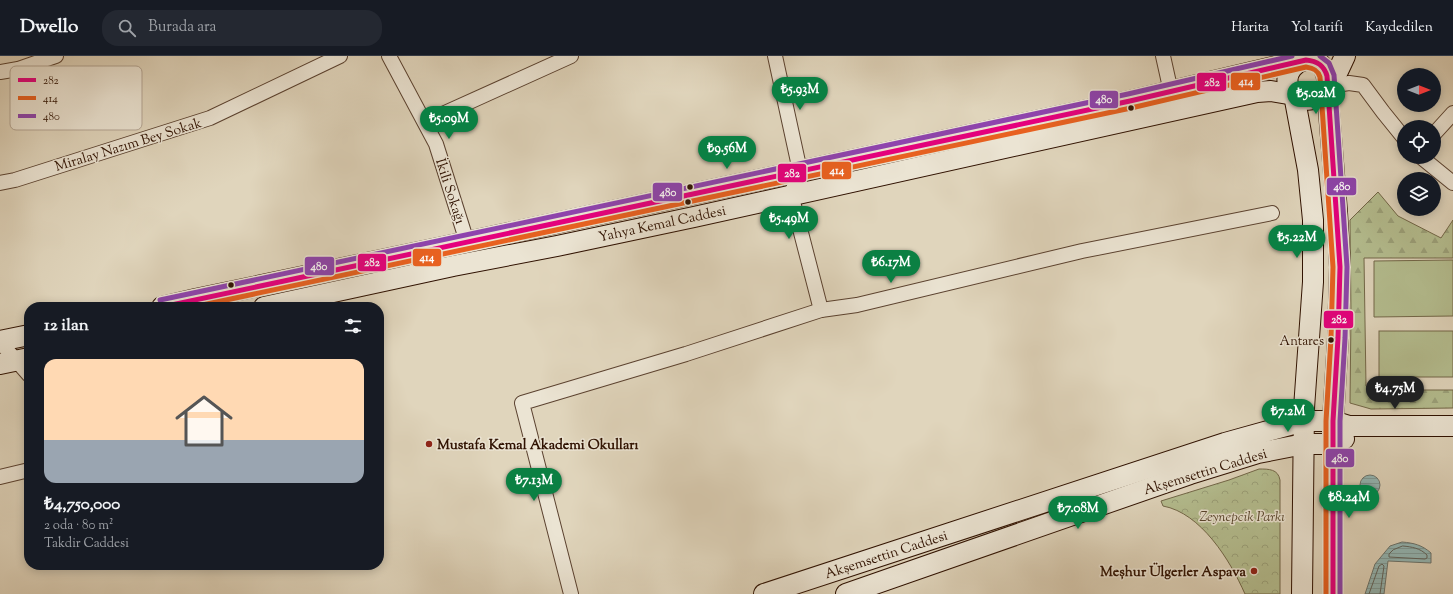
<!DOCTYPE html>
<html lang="tr">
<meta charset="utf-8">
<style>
body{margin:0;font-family:"Sorts Mill Goudy",serif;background:#242831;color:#f1f3f6;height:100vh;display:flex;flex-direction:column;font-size:15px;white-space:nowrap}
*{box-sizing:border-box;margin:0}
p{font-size:13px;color:#9ea1a6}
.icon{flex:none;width:22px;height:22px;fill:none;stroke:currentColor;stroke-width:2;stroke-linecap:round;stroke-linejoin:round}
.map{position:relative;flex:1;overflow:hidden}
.panel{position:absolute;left:24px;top:246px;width:360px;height:268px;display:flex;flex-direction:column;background:#171b24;border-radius:16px;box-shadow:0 2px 10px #0003}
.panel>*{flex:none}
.needle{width:26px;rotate:90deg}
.controls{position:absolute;left:1397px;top:12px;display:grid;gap:8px}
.controls a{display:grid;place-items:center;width:44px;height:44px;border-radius:50%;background:#171b24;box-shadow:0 2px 10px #0003;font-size:20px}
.price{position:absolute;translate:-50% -34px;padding:0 9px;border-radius:14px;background:#0b8043;color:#fff;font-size:13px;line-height:26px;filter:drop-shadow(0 1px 2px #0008)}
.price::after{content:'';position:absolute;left:50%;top:24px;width:12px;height:9px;margin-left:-6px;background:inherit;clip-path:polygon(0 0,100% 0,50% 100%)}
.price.active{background:#222;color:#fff}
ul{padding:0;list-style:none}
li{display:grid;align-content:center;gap:8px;height:212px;padding:0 20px}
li+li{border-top:1px solid #363941}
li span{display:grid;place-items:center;height:124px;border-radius:12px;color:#555}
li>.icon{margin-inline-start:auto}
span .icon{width:72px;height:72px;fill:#fffc;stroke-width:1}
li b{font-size:17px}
h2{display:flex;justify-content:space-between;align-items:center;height:48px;padding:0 20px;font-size:17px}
header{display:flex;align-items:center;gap:24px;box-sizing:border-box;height:56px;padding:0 20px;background:#171b24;border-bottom:1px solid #363941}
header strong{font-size:19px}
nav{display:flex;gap:22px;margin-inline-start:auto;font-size:14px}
.search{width:280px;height:36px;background:#242831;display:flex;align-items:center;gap:10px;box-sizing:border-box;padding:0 14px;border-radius:16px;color:#9ea1a6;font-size:15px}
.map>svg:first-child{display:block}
</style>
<header>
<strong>Dwello</strong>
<div class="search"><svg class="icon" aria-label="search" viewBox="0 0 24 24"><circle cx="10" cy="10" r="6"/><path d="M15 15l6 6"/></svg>Burada ara</div>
<nav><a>Harita</a><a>Yol tarifi</a><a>Kaydedilen</a></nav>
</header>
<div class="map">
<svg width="1453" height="538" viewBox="0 0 1453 538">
<defs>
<pattern id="forest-firs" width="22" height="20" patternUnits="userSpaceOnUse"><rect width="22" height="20" fill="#b4bd8f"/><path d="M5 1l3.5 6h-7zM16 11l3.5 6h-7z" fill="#9ba17a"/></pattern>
<pattern id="park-crowns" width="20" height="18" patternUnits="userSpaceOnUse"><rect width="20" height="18" fill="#b4bd8f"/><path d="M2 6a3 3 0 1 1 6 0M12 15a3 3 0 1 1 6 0" fill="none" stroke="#9ba17a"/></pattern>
<pattern id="water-rules" width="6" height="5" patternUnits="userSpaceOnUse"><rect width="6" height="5" fill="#94b8b6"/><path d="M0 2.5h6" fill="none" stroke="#809d9b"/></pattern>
</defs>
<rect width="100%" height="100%" fill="#e0d5bc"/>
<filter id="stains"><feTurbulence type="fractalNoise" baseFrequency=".005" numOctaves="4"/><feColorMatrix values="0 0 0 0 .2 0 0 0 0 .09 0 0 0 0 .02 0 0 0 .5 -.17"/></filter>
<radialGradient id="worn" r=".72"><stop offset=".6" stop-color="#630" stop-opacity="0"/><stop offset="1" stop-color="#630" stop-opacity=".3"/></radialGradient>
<g fill="#b4bd8f" stroke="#726748">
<polygon points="1453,204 1453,260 1374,261 1374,205"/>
<rect x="1379" y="275" width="74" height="46"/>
</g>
<polygon fill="url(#forest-firs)" stroke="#726748" points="1378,136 1398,160 1441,182 1453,164 1453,202 1364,202 1366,330 1369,333 1381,334 1453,334 1453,352 1371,353 1350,347 1351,258 1350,164"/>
<path fill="url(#park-crowns)" stroke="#726748" d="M1259,413C1269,413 1278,413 1280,424V538H1245C1230,504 1201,457 1163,450L1161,445L1229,424Z"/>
<g fill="url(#water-rules)" stroke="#6c756e">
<circle cx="1370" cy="429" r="10"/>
<path d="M1402,486C1414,487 1422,489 1431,497V507L1388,505L1384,538H1365L1375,508L1390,490Z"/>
</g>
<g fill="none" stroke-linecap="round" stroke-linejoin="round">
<g stroke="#62645c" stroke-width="1">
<path d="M1403,490C1412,491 1420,492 1427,499V502L1425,503L1389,501V498L1393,494Z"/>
<polyline points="1369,538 1379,510 1382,508 1384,510 1380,538"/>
</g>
<defs>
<g id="minor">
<polyline points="389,0 436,88 467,186"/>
<polyline points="775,0 800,115 791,138 821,254"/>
<polyline points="1163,0 1171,36"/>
<polyline points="0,16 18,13 56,0"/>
<polyline points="1327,28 1336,29 1349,27 1363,29 1383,56 1404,82"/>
<polyline points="425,66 571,0"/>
<polyline points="1434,78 1453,57"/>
<polyline points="1421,101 1453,127"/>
<polyline points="0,127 15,124 210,62 340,0"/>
<polyline points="0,286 29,319"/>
<polyline points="0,421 29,414"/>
<polyline points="571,538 522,347 686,298 821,254 857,249 1082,195 1272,157"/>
</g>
<g id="secondary">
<polyline points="1328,24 1338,15 1345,0"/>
<path d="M1327,31C1310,60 1275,33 1292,12C1296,7 1300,5 1305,4C1322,2 1329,17 1327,31L1337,156L1340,211L1338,282L1333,365V538"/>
<polyline points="1294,39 1308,114 1313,164 1313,226 1304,352 1302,538"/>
<polyline points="162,251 196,243 467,186 1130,45 1299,5"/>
<polyline points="264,251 453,210 557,190 694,161 1257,36 1271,35 1294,39"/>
<polyline points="0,285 29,279"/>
<polyline points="0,308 29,302"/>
<polyline points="764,538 1225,387 1304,365 1333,365 1349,370 1453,370"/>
<polyline points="846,538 1190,418 1258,397 1304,388 1333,388 1344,383"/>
</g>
</defs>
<use href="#minor" stroke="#5b4230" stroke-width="16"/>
<use href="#secondary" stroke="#2f1101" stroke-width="22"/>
<use href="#minor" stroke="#ebe4d3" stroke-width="14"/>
<use href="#secondary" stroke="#ebe4d3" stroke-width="20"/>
<defs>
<path id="bus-1" d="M162,251L1130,45L1306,4C1317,5 1324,9 1327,20L1340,211L1338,282L1333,365V538"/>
<path id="bus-2" d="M193,251L1131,52L1306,11C1313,12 1318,14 1320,21L1333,211L1331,282L1326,365V538"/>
<g id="bus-3">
<polyline points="1320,0 1329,7 1334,19 1347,211 1345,282 1340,365 1340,538"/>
<polyline points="160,244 1128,38 1292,0"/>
</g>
</defs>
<use href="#bus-1" stroke="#ebe4d3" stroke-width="8"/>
<use href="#bus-2" stroke="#ebe4d3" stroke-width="8"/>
<use href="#bus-3" stroke="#ebe4d3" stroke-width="8"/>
<use href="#bus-1" stroke="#e5007d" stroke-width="5"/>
<use href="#bus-2" stroke="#e86120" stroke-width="5"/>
<use href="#bus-3" stroke="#8e44ad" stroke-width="5"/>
</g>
<g fill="#2f1101" stroke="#ebe4d3" stroke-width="1.5">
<circle cx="1131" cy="52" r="3.5"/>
<circle cx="690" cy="131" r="3.5"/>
<circle cx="688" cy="146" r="3.5"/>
<circle cx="231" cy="229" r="3.5"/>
<circle cx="1331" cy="284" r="3.5"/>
</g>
<g fill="#8f2418" stroke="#ebe4d3" stroke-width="1.5">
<circle cx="429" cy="388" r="4"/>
<circle cx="1254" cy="515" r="4"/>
</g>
<g text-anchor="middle" stroke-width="3" stroke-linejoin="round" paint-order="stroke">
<g font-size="13" fill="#2f1101" stroke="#ebe4d3" text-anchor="end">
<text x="1324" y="289">Antares</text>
</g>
<g font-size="14" fill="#2f1101" stroke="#ebe4d3">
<text transform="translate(128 88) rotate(-17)" y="5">Miralay Nazım Bey Sokak</text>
<text transform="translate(451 135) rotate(72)" y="5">İkili Sokağı</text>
<text transform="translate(662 167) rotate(-12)" y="5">Yahya Kemal Caddesi</text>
<text transform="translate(1205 415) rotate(-17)" y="5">Akşemsettin Caddesi</text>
<text transform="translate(886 498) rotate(-18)" y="5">Akşemsettin Caddesi</text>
</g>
<g font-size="14" font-weight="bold" fill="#2f1101" stroke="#ebe4d3" text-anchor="start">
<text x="437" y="393">Mustafa Kemal Akademi Okulları</text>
<text x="1246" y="520" text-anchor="end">Meşhur Ülgerler Aspava</text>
</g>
<g font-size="14" font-style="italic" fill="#57452c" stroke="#ebe4d3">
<text x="1242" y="465">Zeynepcik Parkı</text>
</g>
</g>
<rect x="10" y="10" width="132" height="64" rx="6" fill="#ebe4d3" stroke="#b3a594" stroke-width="1"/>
<rect x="18" y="22" width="18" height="4" fill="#e5007d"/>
<rect x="18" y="40" width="18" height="4" fill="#e86120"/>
<rect x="18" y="58" width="18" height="4" fill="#8e44ad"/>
<g font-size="11" fill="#2f1101">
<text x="43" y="28">282</text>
<text x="43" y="46">414</text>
<text x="43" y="64">480</text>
</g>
<g stroke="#ebe4d3" stroke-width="1.5">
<rect x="1230" y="16" width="31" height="19" rx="4" fill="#e86120"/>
<rect x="1196" y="16" width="31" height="20" rx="4" fill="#e5007d"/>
<rect x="1089" y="34" width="30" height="19" rx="4" fill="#8e44ad"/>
<rect x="821" y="105" width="31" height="19" rx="4" fill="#e86120"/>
<rect x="777" y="107" width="30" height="20" rx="4" fill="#e5007d"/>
<rect x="1326" y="121" width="31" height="19" rx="4" fill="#8e44ad"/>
<rect x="652" y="126" width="31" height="20" rx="4" fill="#8e44ad"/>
<rect x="412" y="192" width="30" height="19" rx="4" fill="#e86120"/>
<rect x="357" y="197" width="30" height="19" rx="4" fill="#e5007d"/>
<rect x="304" y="200" width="31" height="20" rx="4" fill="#8e44ad"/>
<rect x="1323" y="254" width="31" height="19" rx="4" fill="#e5007d"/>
<rect x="1325" y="392" width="30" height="20" rx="4" fill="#8e44ad"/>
</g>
<g font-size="11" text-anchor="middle" font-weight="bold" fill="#fff">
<text x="1246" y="29">414</text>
<text x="1212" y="30">282</text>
<text x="1104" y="47">480</text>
<text x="837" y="118">414</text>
<text x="792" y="121">282</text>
<text x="1342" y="134">480</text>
<text x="668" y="140">480</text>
<text x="427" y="205">414</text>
<text x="372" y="210">282</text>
<text x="319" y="214">480</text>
<text x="1339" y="267">282</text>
<text x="1340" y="406">480</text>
</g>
<rect width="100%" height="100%" filter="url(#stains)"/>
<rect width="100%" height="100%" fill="url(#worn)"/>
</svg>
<div class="controls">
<a><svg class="needle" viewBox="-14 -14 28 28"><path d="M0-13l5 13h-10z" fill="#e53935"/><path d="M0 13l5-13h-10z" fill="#9ea1a6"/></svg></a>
<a><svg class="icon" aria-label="locate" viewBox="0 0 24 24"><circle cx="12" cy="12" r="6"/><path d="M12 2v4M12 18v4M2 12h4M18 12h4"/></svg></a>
<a><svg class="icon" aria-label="layers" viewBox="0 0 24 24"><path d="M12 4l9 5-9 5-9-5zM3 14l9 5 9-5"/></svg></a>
</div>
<b class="price" style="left:800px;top:55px">₺5.93M</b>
<b class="price" style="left:1316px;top:59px">₺5.02M</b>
<b class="price" style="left:449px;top:84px">₺5.09M</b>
<b class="price" style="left:727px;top:114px">₺9.56M</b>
<b class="price" style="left:789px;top:184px">₺5.49M</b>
<b class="price" style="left:1297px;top:203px">₺5.22M</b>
<b class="price" style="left:891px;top:228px">₺6.17M</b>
<b class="price active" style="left:1395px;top:354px">₺4.75M</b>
<b class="price" style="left:1288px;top:377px">₺7.2M</b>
<b class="price" style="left:534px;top:446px">₺7.13M</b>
<b class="price" style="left:1349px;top:463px">₺8.24M</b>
<b class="price" style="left:1078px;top:474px">₺7.08M</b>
<section class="panel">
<h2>12 ilan<svg class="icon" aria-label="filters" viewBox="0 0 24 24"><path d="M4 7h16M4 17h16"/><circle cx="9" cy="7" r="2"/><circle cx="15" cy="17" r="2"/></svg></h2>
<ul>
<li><span style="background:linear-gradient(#ffd9b3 65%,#9aa5b1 0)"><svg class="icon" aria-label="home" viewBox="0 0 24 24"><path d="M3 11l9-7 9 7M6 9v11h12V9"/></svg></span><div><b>₺4,750,000</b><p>2 oda · 80 m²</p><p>Takdir Caddesi</p></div></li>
</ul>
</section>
</div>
